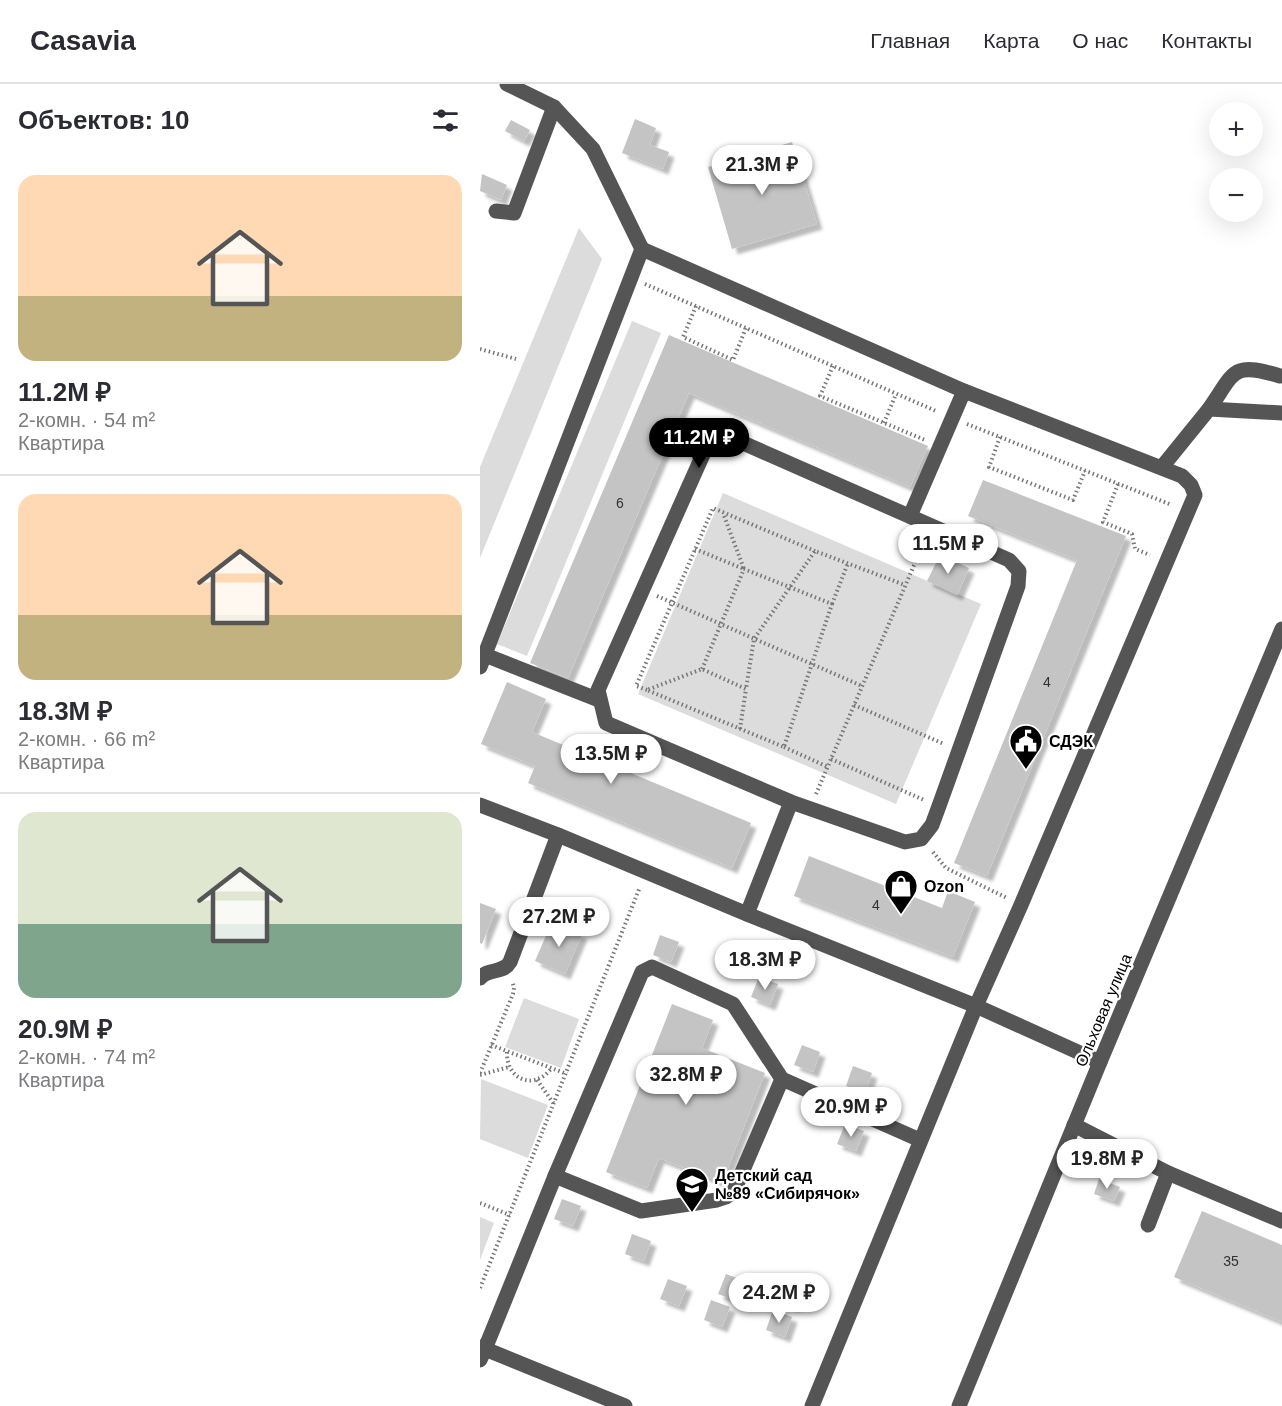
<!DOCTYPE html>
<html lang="ru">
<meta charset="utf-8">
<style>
body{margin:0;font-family:Helvetica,sans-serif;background:#f7f7f7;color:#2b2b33;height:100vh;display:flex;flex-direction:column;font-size:22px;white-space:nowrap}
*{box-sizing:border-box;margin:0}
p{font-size:20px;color:#7c7c81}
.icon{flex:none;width:33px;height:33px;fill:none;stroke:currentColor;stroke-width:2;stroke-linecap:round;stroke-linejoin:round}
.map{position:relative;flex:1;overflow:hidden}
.panel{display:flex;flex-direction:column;background:#fff;width:480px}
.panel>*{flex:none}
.controls{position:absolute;left:729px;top:18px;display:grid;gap:12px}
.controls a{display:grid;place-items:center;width:54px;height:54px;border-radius:50%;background:#fff;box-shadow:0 6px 24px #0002;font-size:30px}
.price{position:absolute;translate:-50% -51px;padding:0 14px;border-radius:21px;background:#fff;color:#222;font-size:20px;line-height:39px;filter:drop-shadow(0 2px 3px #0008)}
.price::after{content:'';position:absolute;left:50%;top:36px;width:18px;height:14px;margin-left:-9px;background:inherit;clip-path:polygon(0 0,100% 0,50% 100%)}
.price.on{background:#000;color:#fff}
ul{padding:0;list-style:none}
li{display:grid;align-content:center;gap:12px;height:318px;padding:0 18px}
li+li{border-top:2px solid #e1e1e2}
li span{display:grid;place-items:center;height:186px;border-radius:18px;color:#555}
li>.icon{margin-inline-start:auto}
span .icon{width:108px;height:108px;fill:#fffc;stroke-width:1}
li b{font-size:26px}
h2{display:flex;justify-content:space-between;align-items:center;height:72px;padding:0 18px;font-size:26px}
header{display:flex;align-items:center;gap:36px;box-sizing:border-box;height:84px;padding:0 30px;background:#fff;border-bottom:2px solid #e1e1e2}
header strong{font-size:28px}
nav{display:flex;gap:33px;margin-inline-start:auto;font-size:21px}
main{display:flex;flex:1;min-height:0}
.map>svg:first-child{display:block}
</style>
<header>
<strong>Casavia</strong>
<nav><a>Главная</a><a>Карта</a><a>О нас</a><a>Контакты</a></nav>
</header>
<main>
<section class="panel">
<h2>Объектов: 10<svg class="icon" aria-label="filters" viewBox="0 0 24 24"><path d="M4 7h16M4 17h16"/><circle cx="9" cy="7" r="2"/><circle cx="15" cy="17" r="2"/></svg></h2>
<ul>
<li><span style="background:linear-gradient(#ffd9b3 65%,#c2b280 0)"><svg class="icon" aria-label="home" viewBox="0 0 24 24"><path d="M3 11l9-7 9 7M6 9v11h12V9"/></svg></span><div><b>11.2M ₽</b><p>2-комн. · 54 m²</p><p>Квартира</p></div></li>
<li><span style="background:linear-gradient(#ffd9b3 65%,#c2b280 0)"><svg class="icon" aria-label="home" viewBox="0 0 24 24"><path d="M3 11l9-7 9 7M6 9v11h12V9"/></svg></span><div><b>18.3M ₽</b><p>2-комн. · 66 m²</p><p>Квартира</p></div></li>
<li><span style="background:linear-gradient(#dfe7d0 60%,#7fa58c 0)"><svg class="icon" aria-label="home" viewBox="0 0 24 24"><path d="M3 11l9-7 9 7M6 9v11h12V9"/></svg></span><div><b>20.9M ₽</b><p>2-комн. · 74 m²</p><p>Квартира</p></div></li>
</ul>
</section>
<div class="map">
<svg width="802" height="1322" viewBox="0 0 802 1322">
<defs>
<filter id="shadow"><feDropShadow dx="5.5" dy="5.5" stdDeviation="1.5" flood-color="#0004"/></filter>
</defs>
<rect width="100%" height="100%" fill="#fff"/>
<g fill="#dcdcdc">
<polygon points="99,144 122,175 0,474 0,383"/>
<polygon points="152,237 181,249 47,572 17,560"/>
<polygon points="243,409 501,520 416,720 158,610"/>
<polygon points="44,914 99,935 81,984 25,963"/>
<polygon points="1,995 68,1021 48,1074 0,1055"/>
<polygon points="0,1133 14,1139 0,1176"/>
</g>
<g fill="#c4c4c4" filter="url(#shadow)">
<polygon points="155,35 176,44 170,61 189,68 183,85 142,69"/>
<polygon points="31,36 50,46 44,57 25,47"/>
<polygon points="312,58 337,140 252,165 228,83"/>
<polygon points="2,90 27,101 21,116 0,107"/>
<polygon points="189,251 448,362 430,403 209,309 88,594 50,579"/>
<polygon points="503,396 646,452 507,792 474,779 597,476 488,432"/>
<polygon points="460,471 489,484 477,511 447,497"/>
<polygon points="27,598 66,615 52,648 271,739 252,784 48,699 55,682 1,660"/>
<polygon points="329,772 462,824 468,807 495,818 473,873 314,812"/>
<polygon points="0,819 16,825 2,860 0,859"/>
<polygon points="72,838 102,850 85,890 55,877"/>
<polygon points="180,851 199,858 191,878 173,871"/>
<polygon points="279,893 298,900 290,921 271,913"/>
<polygon points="192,920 233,936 222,964 285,989 242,1099 179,1074 167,1104 126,1088"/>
<polygon points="322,961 340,968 333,988 314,981"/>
<polygon points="373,982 392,989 385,1009 366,1002"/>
<polygon points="365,1040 384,1047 376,1067 357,1060"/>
<polygon points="619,1095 640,1103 634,1117 614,1110"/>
<polygon points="82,1115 101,1122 93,1142 74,1135"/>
<polygon points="722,1127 802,1161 802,1238 694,1193"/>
<polygon points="152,1150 171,1157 164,1177 145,1170"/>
<polygon points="246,1190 265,1197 257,1217 238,1210"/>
<polygon points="188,1195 207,1202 199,1222 180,1215"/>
<polygon points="303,1196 322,1203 314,1223 295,1216"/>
<polygon points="231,1216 250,1223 242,1243 224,1236"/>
<polygon points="293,1226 312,1233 305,1253 286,1246"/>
</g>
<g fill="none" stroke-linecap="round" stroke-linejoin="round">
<g stroke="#777" stroke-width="4" stroke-dasharray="1.5 3" stroke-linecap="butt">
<polyline points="165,200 456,327"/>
<polyline points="216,222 203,253 253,276 266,244"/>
<polyline points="0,265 36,275"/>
<polyline points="353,282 340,312 445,356"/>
<polyline points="404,339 416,310"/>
<polyline points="487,340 692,421"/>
<polyline points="520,353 509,383 593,416 605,387"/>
<polyline points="638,400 623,438 652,450 655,465 670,471"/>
<polyline points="215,465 264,485 243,429"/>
<polyline points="177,512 382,602"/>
<polyline points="352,520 368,479"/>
<polyline points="222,585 264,485 352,520 304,663 167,606 222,585 266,605 274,555 335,467 425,501"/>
<polyline points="167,606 156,602 233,424 335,467"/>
<polyline points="374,621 464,660"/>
<polyline points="260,645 266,605"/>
<polyline points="304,663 348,683"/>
<polyline points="351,675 444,716"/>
<polyline points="336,710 444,458"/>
<polyline points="453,768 466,784 527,814"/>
<polyline points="11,961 87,990"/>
<path d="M27,968C26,995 53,1007 71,985"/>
<polyline points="0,989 33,910 34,904 32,897"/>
<polyline points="0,991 29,983"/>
<polyline points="57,996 74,1020"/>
<polyline points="0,1119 30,1131"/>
<polyline points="0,1204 160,803"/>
</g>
<g stroke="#555" stroke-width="15">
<polyline points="27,0 74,23 113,65 162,165"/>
<polyline points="16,127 34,129 74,23"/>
<path d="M729,325C755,288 751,277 800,292"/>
<polyline points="682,383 729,325 802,329"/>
<polyline points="5,571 119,616"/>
<polyline points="0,583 162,165 484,307"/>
<polyline points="0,721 78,751 267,830 496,922 541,821 715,411 711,401 702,392 484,307 430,432"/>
<polyline points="267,830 311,718 425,758 441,755 452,741 459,722 538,502 539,487 529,476 254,355 239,356 225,366 118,606 126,639 311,718"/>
<path d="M0,894C8,884 23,890 30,878L78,751"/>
<polyline points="594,1041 688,1089 668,1141"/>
<polyline points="688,1089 802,1137"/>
<polyline points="75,1092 161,1127 237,1116 246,1113 254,1107 302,995"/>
<polyline points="0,1263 5,1265 75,1092 162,888 172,883 253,920 302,995 440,1056"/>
<polyline points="0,1276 5,1265 145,1322"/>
<polyline points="332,1322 496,922 620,978"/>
<polyline points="479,1322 620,978 802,545"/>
</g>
</g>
<defs>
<symbol id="civic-pin" viewBox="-11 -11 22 30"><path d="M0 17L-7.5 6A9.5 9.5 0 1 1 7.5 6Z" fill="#000" stroke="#fff"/><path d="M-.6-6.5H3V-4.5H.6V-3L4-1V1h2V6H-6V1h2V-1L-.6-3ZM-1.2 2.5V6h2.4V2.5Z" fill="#fff"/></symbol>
<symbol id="shop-pin" viewBox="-11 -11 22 30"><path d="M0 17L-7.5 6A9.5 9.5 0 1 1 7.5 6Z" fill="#000" stroke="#fff"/><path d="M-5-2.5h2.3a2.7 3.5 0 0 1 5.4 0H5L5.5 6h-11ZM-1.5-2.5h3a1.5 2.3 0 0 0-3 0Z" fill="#fff"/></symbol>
<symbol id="school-pin" viewBox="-11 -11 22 30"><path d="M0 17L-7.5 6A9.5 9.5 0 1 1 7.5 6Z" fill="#000" stroke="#fff"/><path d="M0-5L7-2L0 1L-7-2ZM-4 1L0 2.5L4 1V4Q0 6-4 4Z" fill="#fff"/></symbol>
</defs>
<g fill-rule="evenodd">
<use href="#civic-pin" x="527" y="638" width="38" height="52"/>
<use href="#shop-pin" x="402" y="783" width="38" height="52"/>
<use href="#school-pin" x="193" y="1081" width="38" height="52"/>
</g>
<g text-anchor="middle" stroke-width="4.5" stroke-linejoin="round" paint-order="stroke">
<g font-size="14" fill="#313131">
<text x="140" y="424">6</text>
<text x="567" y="603">4</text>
<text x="396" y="826">4</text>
<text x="751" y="1182">35</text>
</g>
<g font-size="16" font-weight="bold" fill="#000" stroke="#fff" text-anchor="start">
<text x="569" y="663">СДЭК</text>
<text x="444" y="808">Ozon</text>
<text x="235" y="1097">Детский сад<tspan x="235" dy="18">№89 «Сибирячок»</tspan></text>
</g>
<g font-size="16" fill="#000" stroke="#fff">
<text transform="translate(623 926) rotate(-67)" y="6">Ольховая улица</text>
</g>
</g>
</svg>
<div class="controls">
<a>+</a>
<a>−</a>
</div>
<b class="price" style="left:282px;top:112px">21.3M ₽</b>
<b class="price on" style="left:219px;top:385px">11.2M ₽</b>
<b class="price" style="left:468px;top:491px">11.5M ₽</b>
<b class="price" style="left:131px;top:701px">13.5M ₽</b>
<b class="price" style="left:79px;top:864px">27.2M ₽</b>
<b class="price" style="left:285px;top:907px">18.3M ₽</b>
<b class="price" style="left:206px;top:1022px">32.8M ₽</b>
<b class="price" style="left:371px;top:1054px">20.9M ₽</b>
<b class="price" style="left:627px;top:1106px">19.8M ₽</b>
<b class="price" style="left:299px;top:1240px">24.2M ₽</b>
</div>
</main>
